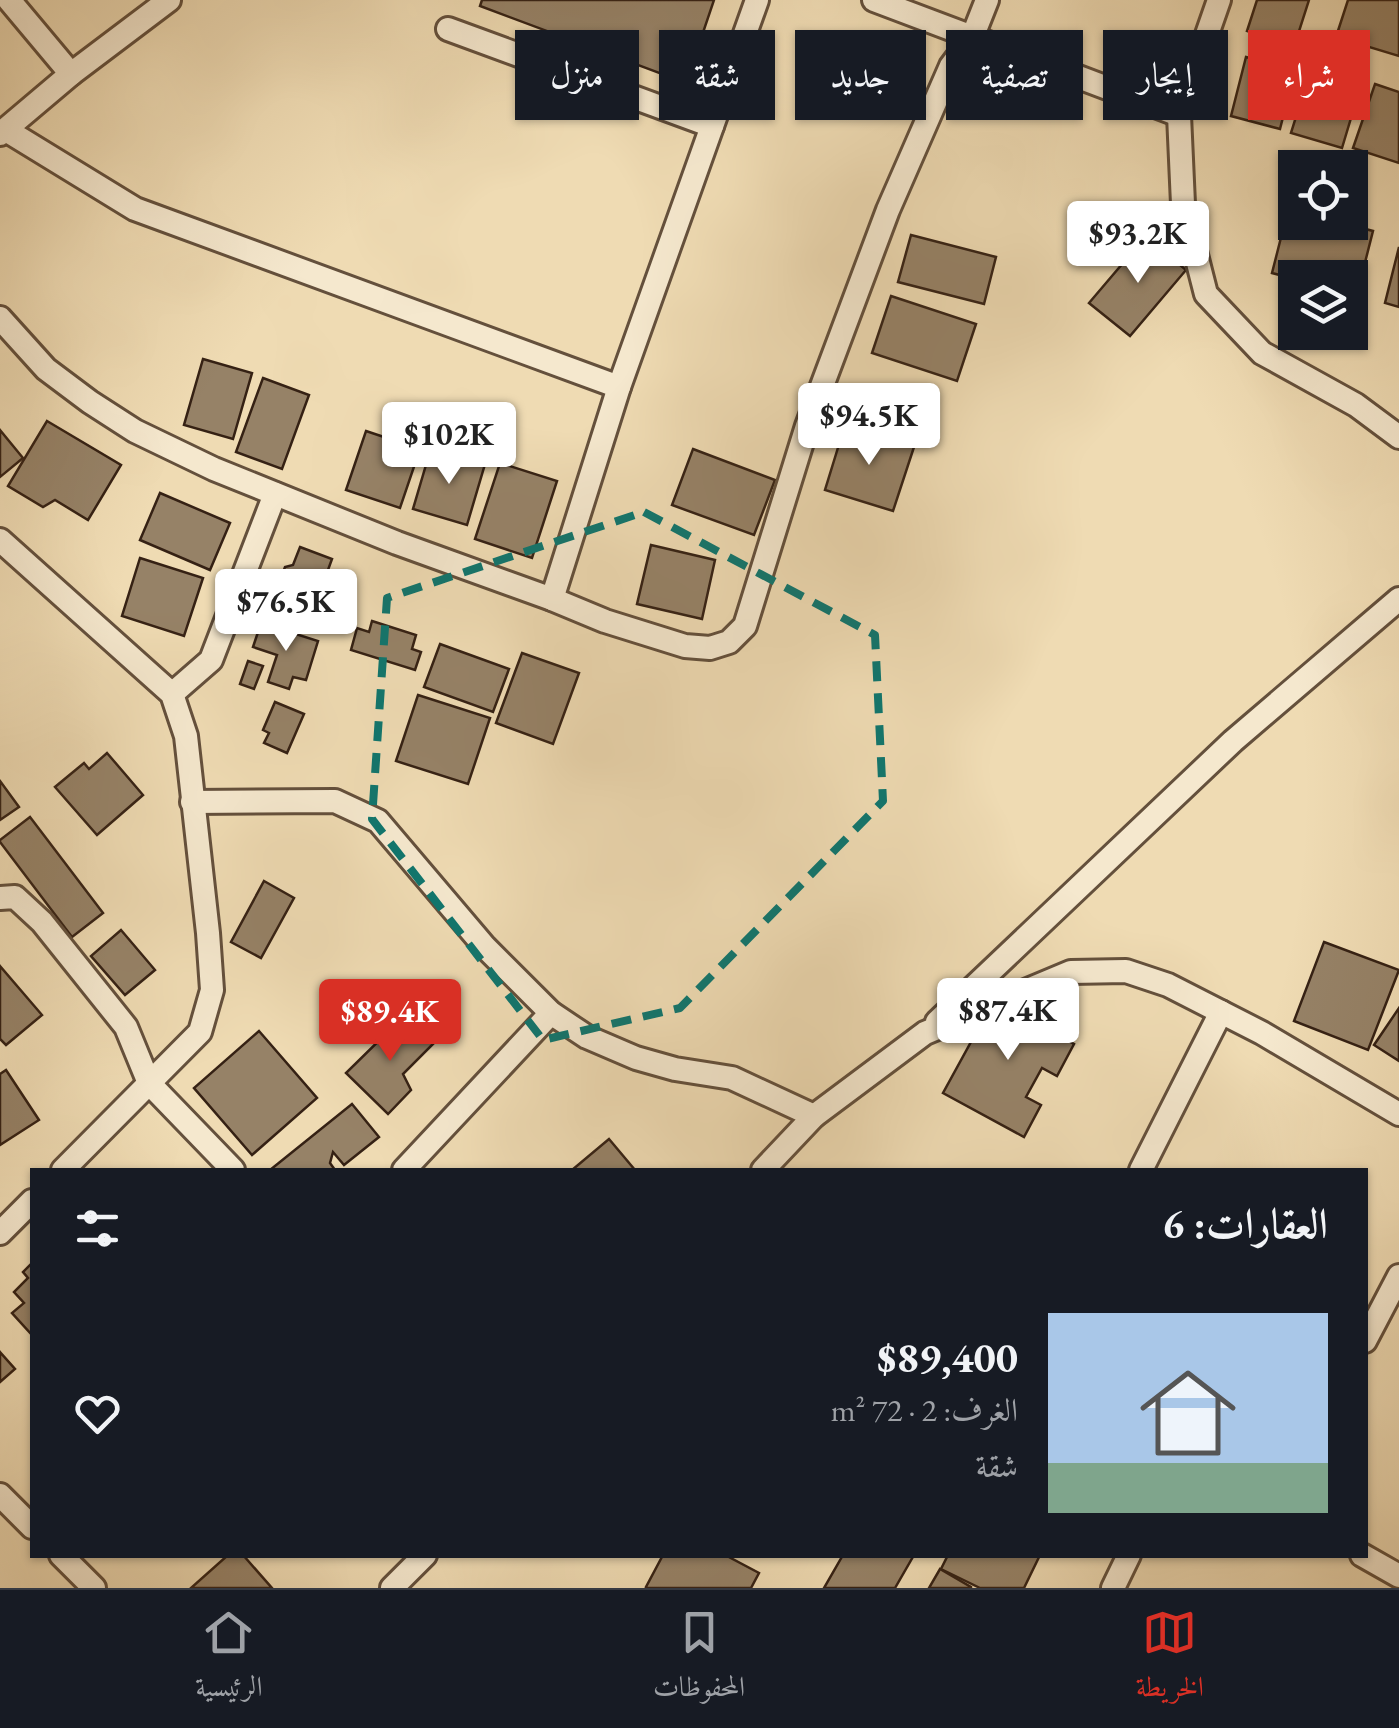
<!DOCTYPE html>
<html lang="ar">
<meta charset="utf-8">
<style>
body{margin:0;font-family:"EB Garamond",Amiri,serif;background:#242831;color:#f1f3f6;direction:rtl;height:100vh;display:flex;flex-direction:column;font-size:38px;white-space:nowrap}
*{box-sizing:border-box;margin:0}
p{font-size:32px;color:#9ea1a6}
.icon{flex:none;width:55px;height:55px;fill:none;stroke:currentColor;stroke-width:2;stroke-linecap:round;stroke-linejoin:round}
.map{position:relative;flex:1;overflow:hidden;direction:ltr}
.side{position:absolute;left:30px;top:1168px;width:1338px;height:390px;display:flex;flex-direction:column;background:#171b24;border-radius:0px;box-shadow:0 2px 8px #0004;direction:rtl}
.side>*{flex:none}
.guide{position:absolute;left:30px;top:30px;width:1340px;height:90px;direction:rtl;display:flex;gap:20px}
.tools{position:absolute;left:1278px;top:150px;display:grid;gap:20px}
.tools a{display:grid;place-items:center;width:90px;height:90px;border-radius:0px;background:#171b24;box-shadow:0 2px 8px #0004;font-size:50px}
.price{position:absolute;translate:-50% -85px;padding:0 22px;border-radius:10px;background:#fff;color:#222;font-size:32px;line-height:65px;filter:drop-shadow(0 2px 5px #0008)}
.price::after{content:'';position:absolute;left:50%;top:60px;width:30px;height:22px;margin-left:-15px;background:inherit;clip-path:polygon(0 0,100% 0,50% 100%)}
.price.on{background:#d93025;color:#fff}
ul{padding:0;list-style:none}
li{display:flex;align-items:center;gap:30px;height:250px;padding:0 40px}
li+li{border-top:2px solid #363941}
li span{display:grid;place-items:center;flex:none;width:280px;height:200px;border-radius:0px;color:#555}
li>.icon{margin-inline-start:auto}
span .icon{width:120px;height:120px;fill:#fffc;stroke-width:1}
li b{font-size:42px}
h2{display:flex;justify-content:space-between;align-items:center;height:120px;padding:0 40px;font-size:42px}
.pill{padding:0 35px;border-radius:0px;background:#171b24;box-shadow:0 2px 8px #0004;font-size:35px;line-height:90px}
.pill.on{background:#d93025;color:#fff}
.tabs{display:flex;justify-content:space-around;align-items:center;height:140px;border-top:2px solid #363941;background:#171b24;font-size:28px;color:#9ea1a6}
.tabs a{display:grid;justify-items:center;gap:5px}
.tabs .on{color:#d93025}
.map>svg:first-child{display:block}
</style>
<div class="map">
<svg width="1399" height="1588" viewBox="0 0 1399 1588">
<rect width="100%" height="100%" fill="#efdbb3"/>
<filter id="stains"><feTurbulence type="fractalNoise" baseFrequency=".002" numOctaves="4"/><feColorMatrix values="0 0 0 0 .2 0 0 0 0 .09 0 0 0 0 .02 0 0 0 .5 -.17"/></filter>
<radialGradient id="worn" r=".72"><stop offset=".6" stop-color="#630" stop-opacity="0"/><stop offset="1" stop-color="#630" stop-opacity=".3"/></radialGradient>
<g fill="#968267" stroke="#352114" stroke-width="2.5">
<polygon points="482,0 714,0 686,83 480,6"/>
<polygon points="1257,0 1309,0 1294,47 1247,31"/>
<polygon points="1348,0 1399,0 1399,56 1336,37"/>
<polygon points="1246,57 1295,70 1280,129 1231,116"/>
<polygon points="1310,72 1360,88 1342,148 1291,133"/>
<polygon points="1375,84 1399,92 1399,163 1353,148"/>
<polygon points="1288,210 1295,212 1295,222 1339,222 1373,231 1357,294 1350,293 1350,278 1295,279 1272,273"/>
<polygon points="911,235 996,257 984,304 898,282"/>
<polygon points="1146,236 1186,270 1130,336 1089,303"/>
<polygon points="1399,247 1399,307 1385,303"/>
<polygon points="891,296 976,324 957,381 872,353"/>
<polygon points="203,359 252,373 233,439 184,425"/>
<polygon points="263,378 309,395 282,469 236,452"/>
<polygon points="47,421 121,465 88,520 55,500 43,507 8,486"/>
<polygon points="845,425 914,447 893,511 825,490"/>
<polygon points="0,430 23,458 0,477"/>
<polygon points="366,431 420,449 400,508 346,490"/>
<polygon points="431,448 485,464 467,525 413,509"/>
<polygon points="693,449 775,480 754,535 672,505"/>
<polygon points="500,463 557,481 532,558 475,539"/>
<polygon points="160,493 230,523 210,570 140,540"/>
<polygon points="651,545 715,560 702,619 637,604"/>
<polygon points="300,547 332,559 312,614 303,611 305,604 275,593 285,567 293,565"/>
<polygon points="140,558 203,578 184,636 122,616"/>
<polygon points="265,596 286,604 283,609 288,611 283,624 257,614"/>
<polygon points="372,621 416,635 412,649 421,652 415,670 351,650 357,628 369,632"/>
<polygon points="261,623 318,641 306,680 293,677 289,689 268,682 277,655 253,647"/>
<polygon points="440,644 509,669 493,712 424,687"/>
<polygon points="522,653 579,673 553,744 496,723"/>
<polygon points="248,661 263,666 254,689 240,684"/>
<polygon points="418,695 490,718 468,784 396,761"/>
<polygon points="275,702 304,714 287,753 264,743 269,733 263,730"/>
<polygon points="107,753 143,795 97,835 55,787 84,763 89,769"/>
<polygon points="0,781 19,807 0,820"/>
<polygon points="30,817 103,913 72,937 0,842 0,840"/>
<polygon points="264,881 294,898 261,958 231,942"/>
<polygon points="121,930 155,970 125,995 91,956"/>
<polygon points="1324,942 1399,970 1368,1050 1294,1021"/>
<polygon points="0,966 42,1015 6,1045 0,1039"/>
<polygon points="1000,989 1046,1015 1040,1025 1074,1044 1057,1076 1042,1068 1026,1097 1041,1105 1024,1137 943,1093"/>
<polygon points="1399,1008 1399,1061 1374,1045"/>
<polygon points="404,1016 433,1044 403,1074 411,1090 388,1114 346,1073"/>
<polygon points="259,1031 317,1098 252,1155 194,1088"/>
<polygon points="6,1070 39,1120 0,1145 0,1074"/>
<polygon points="352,1104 379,1137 344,1165 333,1152 330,1163 335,1170 270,1170"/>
<polygon points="609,1139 635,1170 572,1170"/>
<polygon points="32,1263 32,1335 12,1313 24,1303 14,1292 28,1278 23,1272"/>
<polygon points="0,1352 15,1369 0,1382"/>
<polygon points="228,1555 243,1555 272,1588 191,1588"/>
<polygon points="663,1555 725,1555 759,1573 751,1588 648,1588 646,1587"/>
<polygon points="843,1555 914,1555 895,1588 824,1588"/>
<polygon points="948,1555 1040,1555 1024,1588 980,1588 941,1569"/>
<polygon points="940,1569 971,1587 971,1588 929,1588"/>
</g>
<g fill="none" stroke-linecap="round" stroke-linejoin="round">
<defs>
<g id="street">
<polyline points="9,0 71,74"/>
<polyline points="874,0 1179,115"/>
<polyline points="1219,0 1179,115 1183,204 1206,294 1262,353 1356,405 1399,437"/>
<polyline points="448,29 712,126"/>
<polyline points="6,130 135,209 619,387"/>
<polyline points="0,134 71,74 169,0"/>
<polyline points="0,318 46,369 90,402 135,431 214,469 397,543 552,599 605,621 685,646 710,648 729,642 745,626 807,426 888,210 951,66 972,38 987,0"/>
<polyline points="0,540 172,694 186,736 208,933 212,990 200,1032 63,1170"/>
<polyline points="552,599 619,387 757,0"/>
<polyline points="172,694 211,660 275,494"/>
<polyline points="192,802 335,801 378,821 485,947 551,1013 587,1037 636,1058 675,1069 732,1078 814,1116"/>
<polyline points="0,898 15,897 42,922 126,1027 149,1083 233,1170"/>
<polyline points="937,1022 1233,741 1399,599"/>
<polyline points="404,1170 551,1013"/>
<polyline points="763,1170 814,1116 925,1033 1071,972 1126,971 1168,985 1262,1033 1399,1114"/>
<polyline points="1141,1170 1221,1012"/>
<polyline points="0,1233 32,1201"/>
<polyline points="1365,1341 1399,1276"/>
<polyline points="0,1495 32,1527"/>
<polyline points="61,1555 94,1588"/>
<polyline points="1362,1555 1399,1576"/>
<polyline points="392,1588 425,1555"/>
<polyline points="1113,1588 1129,1555"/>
</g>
</defs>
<use href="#street" stroke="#64503c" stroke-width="28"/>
<use href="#street" stroke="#f5e8ce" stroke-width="22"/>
</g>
<path fill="none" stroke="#0f766e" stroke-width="8" stroke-dasharray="20 12" stroke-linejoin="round" d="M644,512L875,635L883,801L680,1008L543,1040L372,819L387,598Z"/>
<rect width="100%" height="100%" filter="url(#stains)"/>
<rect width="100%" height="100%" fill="url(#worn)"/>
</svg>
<div class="tools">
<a><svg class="icon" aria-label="locate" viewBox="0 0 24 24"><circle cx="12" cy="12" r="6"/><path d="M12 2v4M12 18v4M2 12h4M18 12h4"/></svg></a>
<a><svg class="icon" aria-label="layers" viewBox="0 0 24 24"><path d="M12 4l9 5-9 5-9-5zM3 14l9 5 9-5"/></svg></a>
</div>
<b class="price" style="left:1138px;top:286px">$93.2K</b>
<b class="price" style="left:869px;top:468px">$94.5K</b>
<b class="price" style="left:449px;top:487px">$102K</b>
<b class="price" style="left:286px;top:654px">$76.5K</b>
<b class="price" style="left:1008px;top:1063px">$87.4K</b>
<b class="price on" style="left:390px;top:1064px">$89.4K</b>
<div class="guide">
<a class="pill on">شراء</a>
<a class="pill">إيجار</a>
<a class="pill">تصفية</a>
<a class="pill">جديد</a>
<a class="pill">شقة</a>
<a class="pill">منزل</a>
</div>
<section class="side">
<h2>العقارات: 6<svg class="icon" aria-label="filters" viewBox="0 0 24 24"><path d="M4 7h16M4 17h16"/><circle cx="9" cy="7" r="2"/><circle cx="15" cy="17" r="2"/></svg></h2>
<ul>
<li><span style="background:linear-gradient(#a9c7e8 75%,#7fa58c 0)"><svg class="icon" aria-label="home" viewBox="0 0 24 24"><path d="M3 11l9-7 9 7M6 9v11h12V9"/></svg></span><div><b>$89,400</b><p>الغرف: 2 · 72 m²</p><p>شقة</p></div><svg class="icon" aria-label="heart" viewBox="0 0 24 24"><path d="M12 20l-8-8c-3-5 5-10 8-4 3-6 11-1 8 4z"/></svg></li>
</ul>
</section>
</div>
<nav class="tabs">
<a class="on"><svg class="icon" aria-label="map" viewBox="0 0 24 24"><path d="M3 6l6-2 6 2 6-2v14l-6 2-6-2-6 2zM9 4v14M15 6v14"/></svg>الخريطة</a>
<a><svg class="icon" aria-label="saved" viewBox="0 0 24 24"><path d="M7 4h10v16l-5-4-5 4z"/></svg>المحفوظات</a>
<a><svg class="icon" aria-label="home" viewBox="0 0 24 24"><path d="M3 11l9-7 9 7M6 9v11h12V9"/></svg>الرئيسية</a>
</nav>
